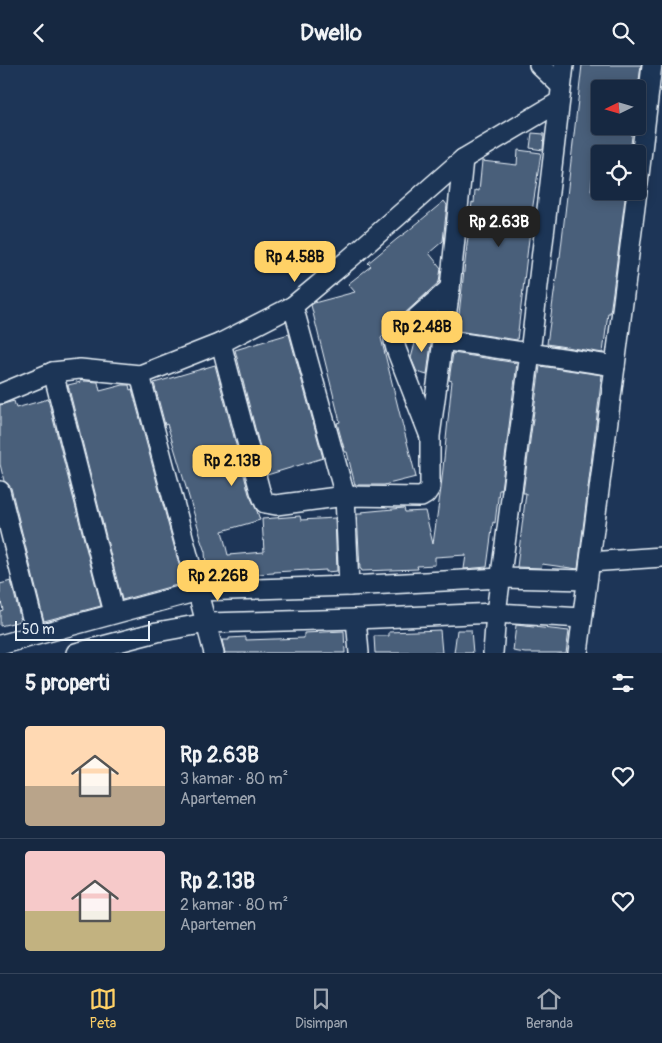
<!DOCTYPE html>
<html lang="id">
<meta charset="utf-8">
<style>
body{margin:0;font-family:Pangolin,sans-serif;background:#1f3048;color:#f1f3f6;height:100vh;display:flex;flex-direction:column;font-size:19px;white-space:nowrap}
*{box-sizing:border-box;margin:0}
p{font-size:16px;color:#9ea6b1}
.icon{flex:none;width:28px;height:28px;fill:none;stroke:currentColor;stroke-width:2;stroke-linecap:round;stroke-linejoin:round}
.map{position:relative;height:588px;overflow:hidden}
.sheet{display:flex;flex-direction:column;background:#162841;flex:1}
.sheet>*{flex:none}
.needle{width:32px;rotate:265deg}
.controls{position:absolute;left:591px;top:15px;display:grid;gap:10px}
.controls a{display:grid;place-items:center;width:55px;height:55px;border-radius:5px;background:#162841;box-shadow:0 2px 12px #0003,0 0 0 1px #35445a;font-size:25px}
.scale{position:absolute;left:15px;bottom:12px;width:135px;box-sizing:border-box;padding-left:5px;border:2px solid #e8f1f8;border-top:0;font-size:14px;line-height:18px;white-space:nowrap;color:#e8f1f8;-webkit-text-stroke:4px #1d3557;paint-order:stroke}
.price{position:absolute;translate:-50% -42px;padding:0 11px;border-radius:10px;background:#ffd166;color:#111;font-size:16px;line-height:32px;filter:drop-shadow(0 1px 2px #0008)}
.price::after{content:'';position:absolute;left:50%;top:30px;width:15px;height:11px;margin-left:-8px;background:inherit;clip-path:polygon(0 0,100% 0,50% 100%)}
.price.active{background:#222;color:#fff}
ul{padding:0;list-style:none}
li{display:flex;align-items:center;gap:15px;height:125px;padding:0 25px}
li+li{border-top:1px solid #35445a}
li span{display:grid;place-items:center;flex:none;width:140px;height:100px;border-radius:5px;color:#555}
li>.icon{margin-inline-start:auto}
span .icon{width:60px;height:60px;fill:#fffc;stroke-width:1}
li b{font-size:21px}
h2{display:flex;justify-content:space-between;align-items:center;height:60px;padding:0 25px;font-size:21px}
header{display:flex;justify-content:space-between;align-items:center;height:65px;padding:0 25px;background:#162841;font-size:22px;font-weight:800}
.menu{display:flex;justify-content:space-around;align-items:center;height:70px;border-top:1px solid #35445a;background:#162841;font-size:14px;color:#9ea6b1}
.menu a{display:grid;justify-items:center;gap:2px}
.menu .active{color:#ffd166}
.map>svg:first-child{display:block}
</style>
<header><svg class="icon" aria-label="back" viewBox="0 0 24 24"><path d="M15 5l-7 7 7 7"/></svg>Dwello<svg class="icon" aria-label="search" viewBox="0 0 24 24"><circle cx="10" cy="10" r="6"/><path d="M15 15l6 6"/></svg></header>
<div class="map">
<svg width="662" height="588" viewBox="0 0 662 588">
<rect width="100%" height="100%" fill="#1d3557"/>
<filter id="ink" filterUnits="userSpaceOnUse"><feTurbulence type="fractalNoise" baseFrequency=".02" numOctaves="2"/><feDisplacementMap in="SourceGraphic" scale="10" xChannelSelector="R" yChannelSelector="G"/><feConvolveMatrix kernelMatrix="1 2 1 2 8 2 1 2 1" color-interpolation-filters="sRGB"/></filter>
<g filter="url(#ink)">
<g fill="#495e7a" stroke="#e8f1f8">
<polygon points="582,0 641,0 638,24 600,24 599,61 633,61 630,89 595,89 591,126 626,126 613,227 610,248 608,248 603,288 547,279 559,192 560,192"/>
<polygon points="532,68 544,69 543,85 530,83"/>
<polygon points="518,85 541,88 533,140 517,275 457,266 472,137 474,138 475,125 479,126 482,96 517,100"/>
<polygon points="444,136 447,140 443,176 429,188 441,203 439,217 391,261 384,270 381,273 399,346 416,412 384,420 355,420 347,387 345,387 337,358 340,357 311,240 314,238 355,227 348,219 371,201 368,198 397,174 408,166"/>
<polygon points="418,267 432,271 427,310 417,307 411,293"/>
<polygon points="289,269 323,393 267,410 235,285"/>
<polygon points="453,288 517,298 501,425 499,425 495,458 493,457 487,502 464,504 466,490 435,492 435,500 417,501 418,504 362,506 361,504 360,504 357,449 362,449 361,447 404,443 405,447 425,446 433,479 441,423 452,316 449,315"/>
<polygon points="215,300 249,429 257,446 260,455 222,466 228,490 264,487 262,454 300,451 301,455 335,453 337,506 326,507 326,505 308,506 308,505 274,507 274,508 258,509 258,512 206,514 203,502 206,501 205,487 200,473 201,472 167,359 165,360 154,318"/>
<polygon points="540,301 602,310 578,504 542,499 541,503 517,502 526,428 523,428"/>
<polygon points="85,316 98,317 100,326 123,320 129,320 130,325 132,324 184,518 122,535 68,320"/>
<polygon points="48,334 101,541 44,556 11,423 8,419 4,416 0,399 0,340 14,336 16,343"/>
<polygon points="11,516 21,556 0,561 0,546 3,545 0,532 0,519"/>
<polygon points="516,560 569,566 566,588 525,588 513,586"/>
<polygon points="440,565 442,588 375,588 374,571 389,571 389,567"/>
<polygon points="457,565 471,565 473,588 454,588"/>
<polygon points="344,566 345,588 225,588 222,575 229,575 229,573 246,572 246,575 304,573 304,568"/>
</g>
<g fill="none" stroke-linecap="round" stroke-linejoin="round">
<defs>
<g id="minor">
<polyline points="539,0 561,21"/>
<polyline points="638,119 652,0"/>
<polyline points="293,241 345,431 349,521"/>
<polyline points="443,275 615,301"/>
<polyline points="221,278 260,426 265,438 276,440 345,431 421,432 426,429 430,423 430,371 450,223 463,94"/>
<polyline points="53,307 114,548"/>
<polyline points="140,310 214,588"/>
<polyline points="0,329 53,307 80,304 140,310 221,278 293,241 348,195 463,94 559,37"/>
<polyline points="429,369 396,284 394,276 398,269 450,223"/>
<polyline points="0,426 36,569"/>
<polyline points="590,497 662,492"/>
<polyline points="356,554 359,588"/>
<polyline points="0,580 198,526 349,521 501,513 587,515"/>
<polyline points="76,588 157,567 207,558 356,554 496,548 582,553"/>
<polyline points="493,588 496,548 530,288 564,0"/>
<polyline points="578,588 615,301 637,126"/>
</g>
</defs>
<use href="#minor" stroke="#e8f1f8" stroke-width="22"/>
<use href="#minor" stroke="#1d3557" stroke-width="19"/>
</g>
</g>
</svg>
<div class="controls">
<a><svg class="needle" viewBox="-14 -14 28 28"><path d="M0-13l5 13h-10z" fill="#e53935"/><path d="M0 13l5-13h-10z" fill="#9ea6b1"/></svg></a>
<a><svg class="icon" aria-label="locate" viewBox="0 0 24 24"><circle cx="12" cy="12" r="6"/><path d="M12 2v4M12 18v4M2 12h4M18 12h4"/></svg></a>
</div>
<div class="scale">50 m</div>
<b class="price active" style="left:499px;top:183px">Rp 2.63B</b>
<b class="price" style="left:295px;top:218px">Rp 4.58B</b>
<b class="price" style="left:422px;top:288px">Rp 2.48B</b>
<b class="price" style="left:232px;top:422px">Rp 2.13B</b>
<b class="price" style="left:218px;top:537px">Rp 2.26B</b>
</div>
<section class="sheet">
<h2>5 properti<svg class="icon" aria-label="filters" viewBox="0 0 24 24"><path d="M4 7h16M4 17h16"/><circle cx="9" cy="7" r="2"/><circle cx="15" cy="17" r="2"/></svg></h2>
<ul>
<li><span style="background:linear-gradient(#ffd9b3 60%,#b9a48a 0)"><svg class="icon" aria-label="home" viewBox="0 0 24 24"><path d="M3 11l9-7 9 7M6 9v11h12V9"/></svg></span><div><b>Rp 2.63B</b><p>3 kamar · 80 m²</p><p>Apartemen</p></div><svg class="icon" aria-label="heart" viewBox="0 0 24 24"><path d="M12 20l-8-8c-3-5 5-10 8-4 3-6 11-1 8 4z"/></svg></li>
<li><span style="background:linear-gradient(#f6c9c9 60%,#c2b280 0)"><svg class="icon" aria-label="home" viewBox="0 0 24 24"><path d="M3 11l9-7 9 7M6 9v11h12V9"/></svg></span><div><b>Rp 2.13B</b><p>2 kamar · 80 m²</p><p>Apartemen</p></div><svg class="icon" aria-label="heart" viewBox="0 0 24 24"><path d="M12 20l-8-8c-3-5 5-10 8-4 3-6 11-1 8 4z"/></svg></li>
</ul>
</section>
<nav class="menu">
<a class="active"><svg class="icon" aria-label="map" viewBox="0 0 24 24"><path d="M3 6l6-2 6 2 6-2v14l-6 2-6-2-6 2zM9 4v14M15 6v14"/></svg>Peta</a>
<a><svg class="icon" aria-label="saved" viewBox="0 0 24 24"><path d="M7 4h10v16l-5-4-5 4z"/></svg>Disimpan</a>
<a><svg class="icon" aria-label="home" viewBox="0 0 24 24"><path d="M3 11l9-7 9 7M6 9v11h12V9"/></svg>Beranda</a>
</nav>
